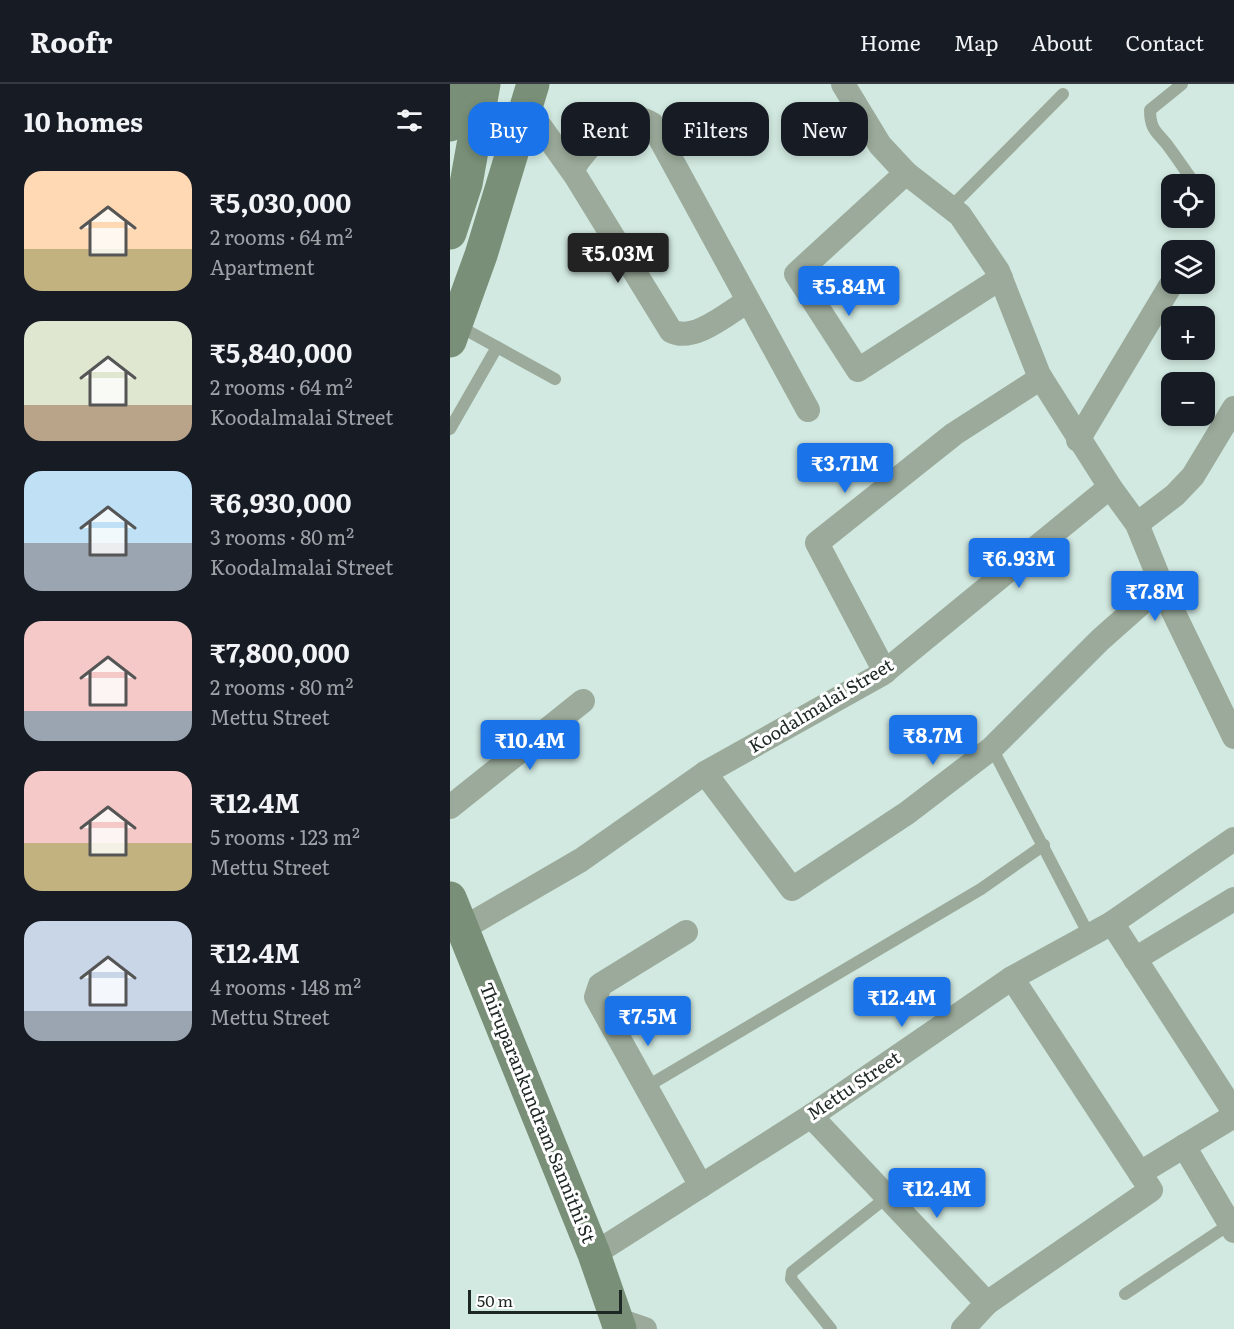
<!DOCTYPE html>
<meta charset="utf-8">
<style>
body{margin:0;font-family:Literata,serif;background:#242831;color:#f1f3f6;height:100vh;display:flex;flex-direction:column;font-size:22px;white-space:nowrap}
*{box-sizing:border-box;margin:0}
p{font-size:20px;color:#9ea1a6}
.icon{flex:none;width:33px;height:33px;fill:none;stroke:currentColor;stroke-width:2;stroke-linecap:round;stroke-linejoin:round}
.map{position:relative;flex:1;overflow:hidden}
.details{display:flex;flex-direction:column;background:#171b24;width:450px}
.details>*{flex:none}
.banner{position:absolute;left:18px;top:18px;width:570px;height:54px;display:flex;gap:12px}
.fabs{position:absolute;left:711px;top:90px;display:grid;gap:12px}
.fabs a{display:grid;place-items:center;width:54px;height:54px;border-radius:12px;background:#171b24;box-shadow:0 3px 9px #0003;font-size:30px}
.scale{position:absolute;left:18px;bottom:15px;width:154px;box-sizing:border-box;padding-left:6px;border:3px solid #1d2723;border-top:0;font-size:16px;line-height:21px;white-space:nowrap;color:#1d2723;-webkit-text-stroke:4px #fff;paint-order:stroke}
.price{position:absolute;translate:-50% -51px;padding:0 14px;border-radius:6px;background:#1a73e8;color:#fff;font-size:20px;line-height:39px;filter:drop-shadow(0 2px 3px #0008)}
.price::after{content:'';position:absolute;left:50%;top:36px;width:18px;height:14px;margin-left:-9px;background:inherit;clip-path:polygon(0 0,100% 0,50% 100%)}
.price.on{background:#222;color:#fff}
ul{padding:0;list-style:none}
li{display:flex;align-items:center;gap:18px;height:150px;padding:0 24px}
li span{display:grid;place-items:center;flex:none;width:168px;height:120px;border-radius:18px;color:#555}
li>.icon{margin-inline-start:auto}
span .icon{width:72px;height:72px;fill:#fffc;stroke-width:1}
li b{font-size:26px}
h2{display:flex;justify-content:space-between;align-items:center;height:72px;padding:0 24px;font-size:26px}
.tag{padding:0 21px;border-radius:18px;background:#171b24;box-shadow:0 3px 9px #0003;font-size:21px;line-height:54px}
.tag.on{background:#1a73e8;color:#fff}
header{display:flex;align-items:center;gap:36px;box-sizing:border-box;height:84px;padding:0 30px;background:#171b24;border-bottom:2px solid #363941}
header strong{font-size:28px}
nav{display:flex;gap:33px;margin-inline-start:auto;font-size:21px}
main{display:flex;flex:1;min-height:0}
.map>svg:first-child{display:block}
</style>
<header>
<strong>Roofr</strong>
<nav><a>Home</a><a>Map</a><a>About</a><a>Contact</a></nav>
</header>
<main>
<section class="details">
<h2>10 homes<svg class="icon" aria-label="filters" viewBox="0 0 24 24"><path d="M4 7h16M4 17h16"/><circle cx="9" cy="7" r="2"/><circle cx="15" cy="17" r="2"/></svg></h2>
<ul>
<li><span style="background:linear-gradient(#ffd9b3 65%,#c2b280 0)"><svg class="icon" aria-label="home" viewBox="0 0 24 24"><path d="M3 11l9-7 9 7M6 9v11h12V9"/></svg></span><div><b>₹5,030,000</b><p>2 rooms · 64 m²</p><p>Apartment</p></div></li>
<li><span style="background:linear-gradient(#dfe7d0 70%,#b9a48a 0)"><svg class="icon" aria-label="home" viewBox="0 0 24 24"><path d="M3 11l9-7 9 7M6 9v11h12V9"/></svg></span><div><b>₹5,840,000</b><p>2 rooms · 64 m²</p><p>Koodalmalai Street</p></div></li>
<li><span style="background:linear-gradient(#bfe0f5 60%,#9aa5b1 0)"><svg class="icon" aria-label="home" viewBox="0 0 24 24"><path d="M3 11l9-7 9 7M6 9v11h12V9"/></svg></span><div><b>₹6,930,000</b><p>3 rooms · 80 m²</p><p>Koodalmalai Street</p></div></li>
<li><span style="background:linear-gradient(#f6c9c9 75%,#9aa5b1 0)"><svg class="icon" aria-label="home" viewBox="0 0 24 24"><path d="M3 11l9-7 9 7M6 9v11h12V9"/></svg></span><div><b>₹7,800,000</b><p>2 rooms · 80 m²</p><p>Mettu Street</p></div></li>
<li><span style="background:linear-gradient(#f6c9c9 60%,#c2b280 0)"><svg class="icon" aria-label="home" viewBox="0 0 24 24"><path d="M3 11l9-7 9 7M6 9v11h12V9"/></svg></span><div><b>₹12.4M</b><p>5 rooms · 123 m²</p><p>Mettu Street</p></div></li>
<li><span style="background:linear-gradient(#c9d6e8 75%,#9aa5b1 0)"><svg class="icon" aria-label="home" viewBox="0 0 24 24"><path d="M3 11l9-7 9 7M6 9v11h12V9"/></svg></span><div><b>₹12.4M</b><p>4 rooms · 148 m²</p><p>Mettu Street</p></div></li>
</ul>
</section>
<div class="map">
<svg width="784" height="1245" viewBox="0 0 784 1245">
<rect width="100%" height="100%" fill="#d1e9e0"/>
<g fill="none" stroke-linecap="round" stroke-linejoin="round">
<g stroke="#9baa9a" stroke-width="12">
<path d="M732,0L700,26C700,49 710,49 721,66C729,77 737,89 745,100"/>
<polyline points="501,123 613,10"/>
<polyline points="7,241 105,295"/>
<polyline points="0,345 47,263"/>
<polyline points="542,664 639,851"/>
<polyline points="196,1003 531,805 594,761"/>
<polyline points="675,1210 780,1140"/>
<polyline points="381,1245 341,1195 342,1188 437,1113"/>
</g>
<g stroke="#9baa9a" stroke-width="24">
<path d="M74,30L90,42L125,91L221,247C244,259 278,229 298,217"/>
<path d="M122,86C136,64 173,20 202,40L358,326"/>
<polyline points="456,89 346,190 408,286 551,194"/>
<polyline points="628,356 722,199"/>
<polyline points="660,403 687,440 719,519 784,653"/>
<polyline points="687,440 725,411 743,392 784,324"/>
<polyline points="435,588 367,459 504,350 591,294"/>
<polyline points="255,689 342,805 457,729 542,664 650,556 712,501"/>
<polyline points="0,723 133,617"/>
<polyline points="662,839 784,1028"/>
<polyline points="12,845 131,776 255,689 432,590 660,403 589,291 548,187 510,131 456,89 430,61 393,0"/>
<polyline points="236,848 150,901 146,913 251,1102"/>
<polyline points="685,875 784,815"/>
<polyline points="361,1032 537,1219 513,1245"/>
<polyline points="734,1062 784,1147"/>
<polyline points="690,1089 784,1032"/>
<polyline points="144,1170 361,1032 562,894 662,839 784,755"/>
<polyline points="537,1219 701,1106 562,894"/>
<polyline points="166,1235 195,1245"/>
</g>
<g stroke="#798f77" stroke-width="33">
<polyline points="0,41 10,0"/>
<polyline points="0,149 16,100 34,0"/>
<polyline points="0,257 31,171 83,0"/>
<polyline points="0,814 144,1170 170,1245"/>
</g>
</g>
<g text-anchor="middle" stroke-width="6" stroke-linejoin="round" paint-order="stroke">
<g font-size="18" fill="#1d2723" stroke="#fff">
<text transform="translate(371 622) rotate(-31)" y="6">Koodalmalai Street</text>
<text transform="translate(404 1002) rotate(-34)" y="6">Mettu Street</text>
<text transform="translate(87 1029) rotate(68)" y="6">Thiruparankundram Sannithi St</text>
</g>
</g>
</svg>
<div class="fabs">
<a><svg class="icon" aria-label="locate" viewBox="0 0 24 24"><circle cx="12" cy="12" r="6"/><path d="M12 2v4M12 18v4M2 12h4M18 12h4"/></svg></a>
<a><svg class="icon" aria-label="layers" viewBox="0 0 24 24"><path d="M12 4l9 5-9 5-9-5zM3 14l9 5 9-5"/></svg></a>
<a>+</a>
<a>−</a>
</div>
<div class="scale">50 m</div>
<b class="price on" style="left:168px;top:200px">₹5.03M</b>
<b class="price" style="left:399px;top:233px">₹5.84M</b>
<b class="price" style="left:395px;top:410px">₹3.71M</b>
<b class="price" style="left:569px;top:505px">₹6.93M</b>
<b class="price" style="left:705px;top:538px">₹7.8M</b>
<b class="price" style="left:483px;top:682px">₹8.7M</b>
<b class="price" style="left:80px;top:687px">₹10.4M</b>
<b class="price" style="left:452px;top:944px">₹12.4M</b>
<b class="price" style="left:198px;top:963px">₹7.5M</b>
<b class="price" style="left:487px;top:1135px">₹12.4M</b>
<div class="banner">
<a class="tag on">Buy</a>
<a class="tag">Rent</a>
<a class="tag">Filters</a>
<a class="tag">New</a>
</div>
</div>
</main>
